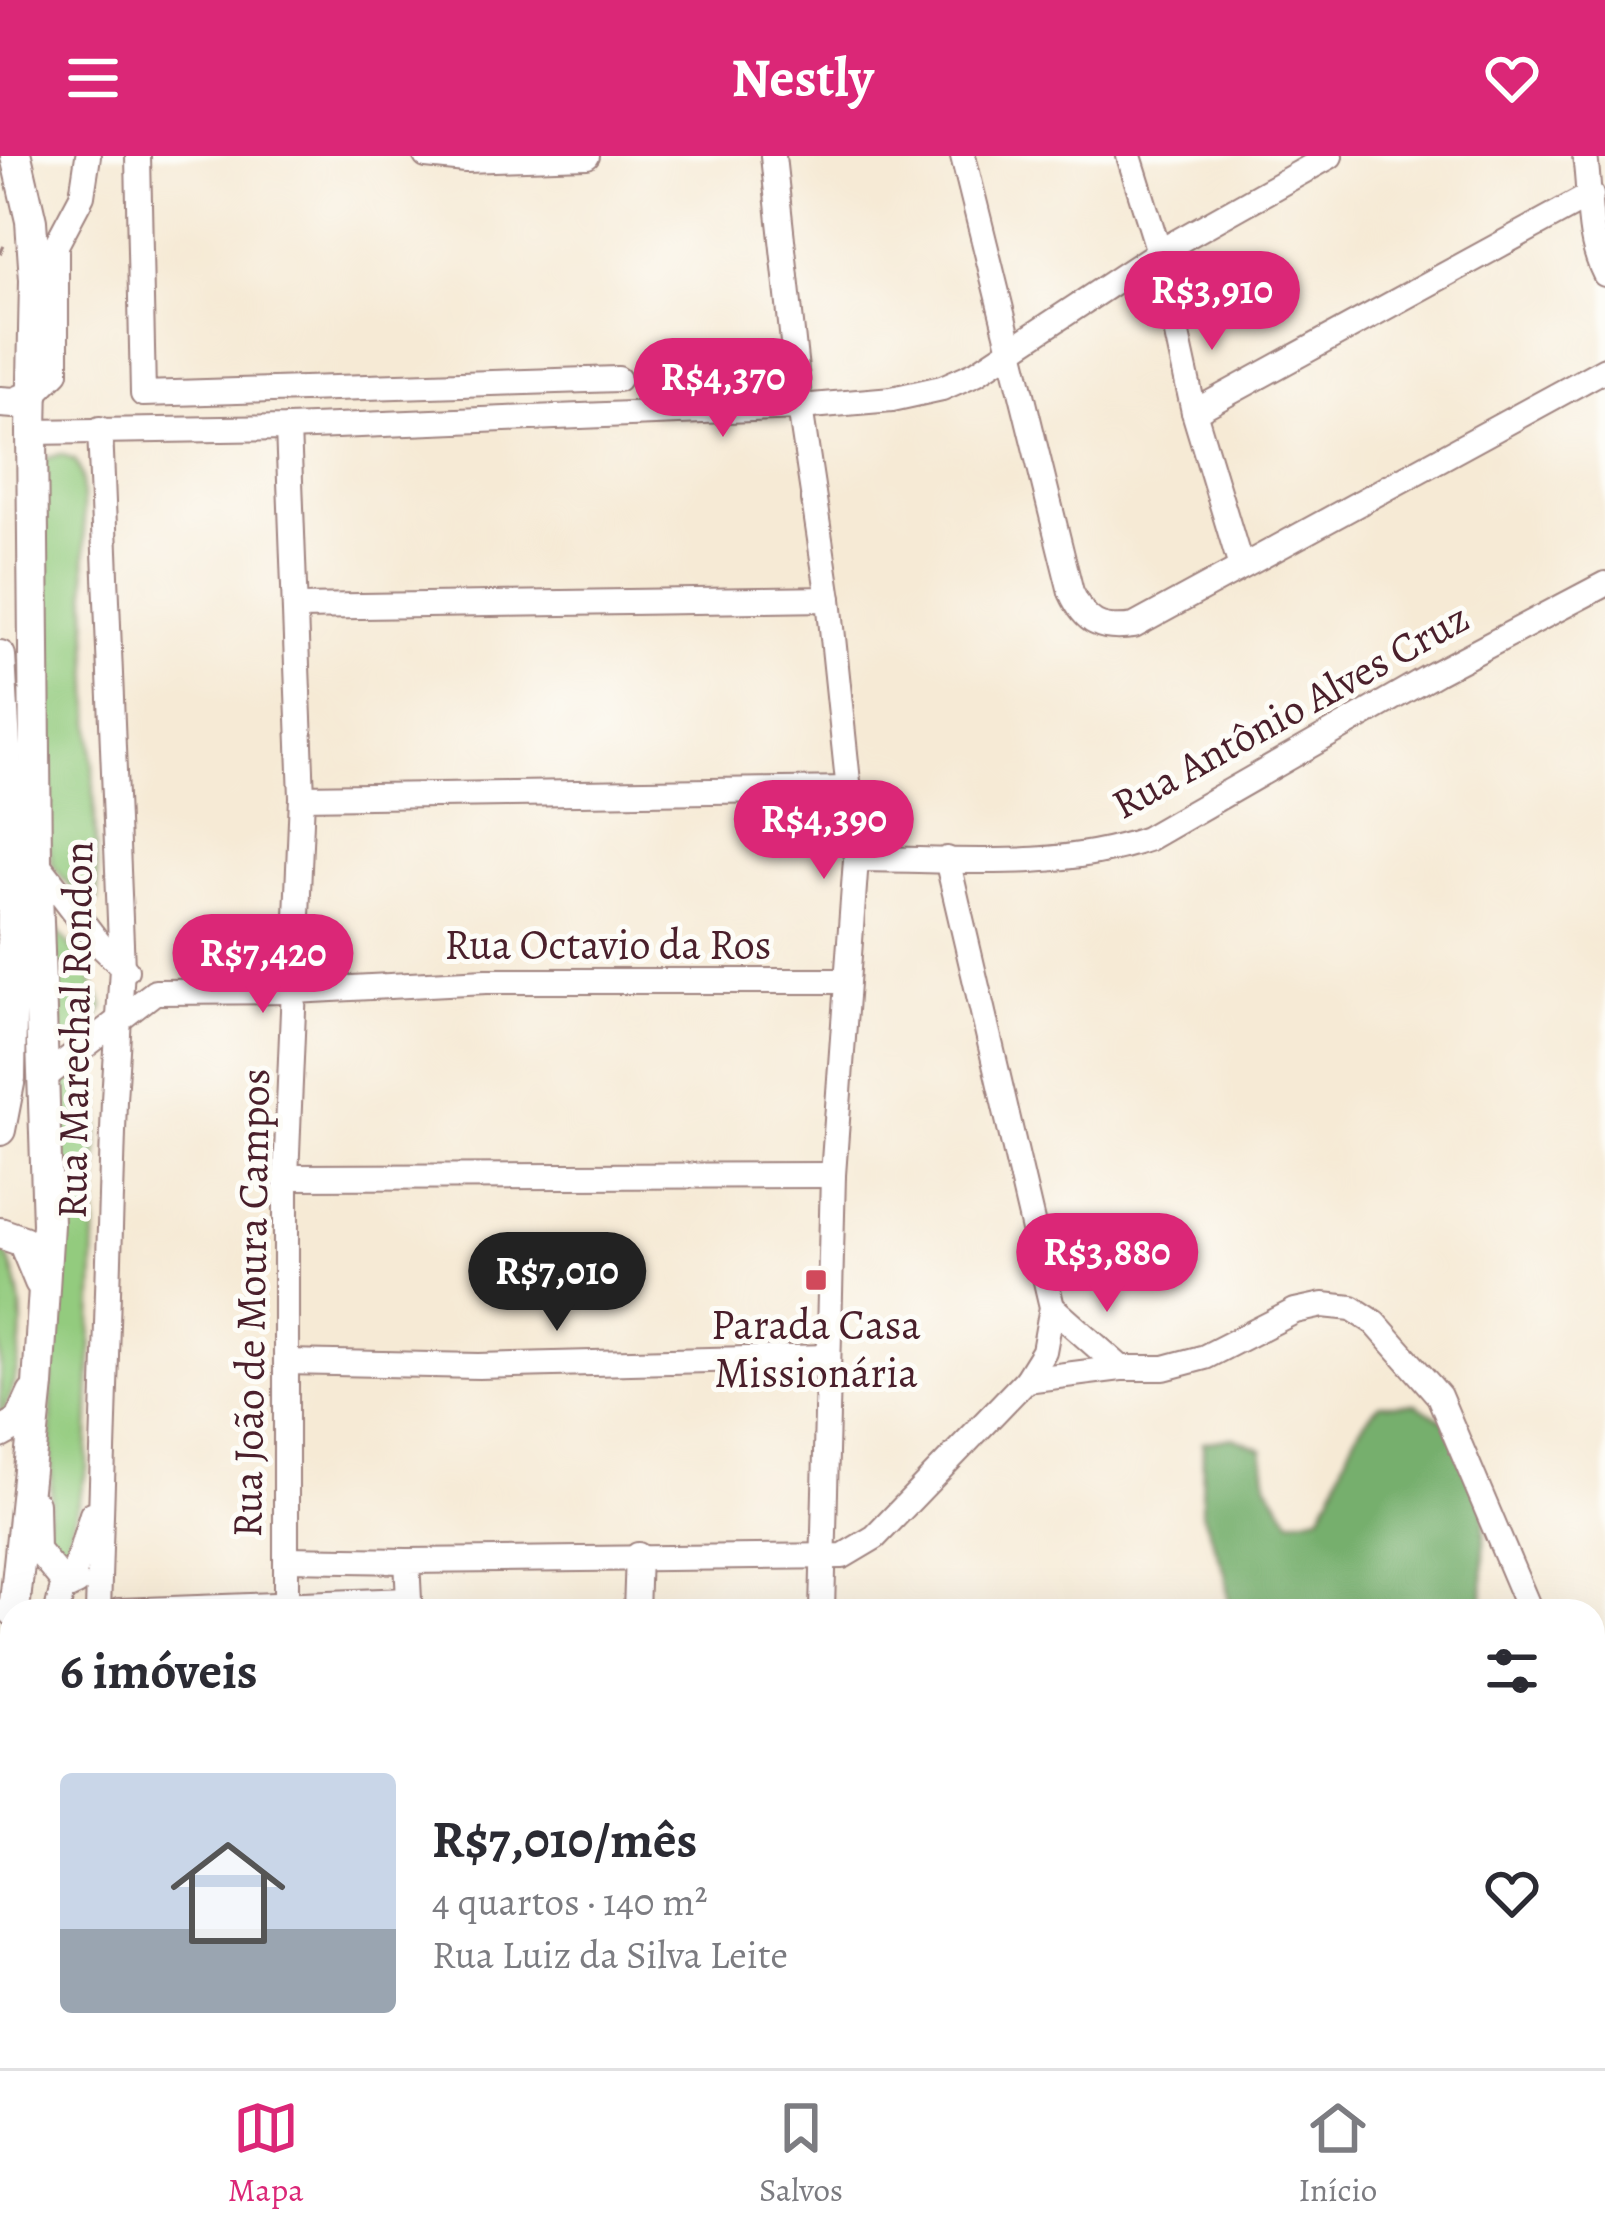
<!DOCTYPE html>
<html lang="pt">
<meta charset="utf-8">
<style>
body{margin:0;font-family:Alegreya,serif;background:#f7f7f7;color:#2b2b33;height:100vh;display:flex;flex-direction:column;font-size:45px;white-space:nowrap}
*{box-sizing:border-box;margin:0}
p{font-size:39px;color:#7c7c81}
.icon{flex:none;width:66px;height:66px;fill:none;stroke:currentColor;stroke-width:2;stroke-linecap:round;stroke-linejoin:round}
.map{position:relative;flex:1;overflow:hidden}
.panel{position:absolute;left:0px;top:1443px;width:1605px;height:471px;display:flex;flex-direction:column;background:#fff;border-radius:36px 36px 0 0;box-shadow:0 12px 48px #0002}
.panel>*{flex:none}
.price{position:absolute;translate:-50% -102px;padding:0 27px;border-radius:42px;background:#db2777;color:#fff;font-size:39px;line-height:78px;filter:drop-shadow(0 3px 6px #0008)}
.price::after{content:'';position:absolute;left:50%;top:72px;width:36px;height:27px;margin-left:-18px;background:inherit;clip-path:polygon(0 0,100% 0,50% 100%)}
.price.current{background:#222;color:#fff}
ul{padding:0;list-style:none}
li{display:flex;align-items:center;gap:36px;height:300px;padding:0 60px}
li+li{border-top:3px solid #e1e1e2}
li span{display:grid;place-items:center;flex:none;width:336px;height:240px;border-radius:12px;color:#555}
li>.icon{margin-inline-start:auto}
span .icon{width:144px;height:144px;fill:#fffc;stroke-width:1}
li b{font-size:51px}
h2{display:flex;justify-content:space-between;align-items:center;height:144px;padding:0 60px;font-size:51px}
header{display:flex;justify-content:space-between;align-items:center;height:156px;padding:0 60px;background:#db2777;color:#fff;font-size:54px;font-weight:600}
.tabs{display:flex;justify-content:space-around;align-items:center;height:168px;border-top:3px solid #e1e1e2;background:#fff;font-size:33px;color:#7c7c81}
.tabs a{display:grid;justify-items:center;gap:6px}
.tabs .current{color:#db2777}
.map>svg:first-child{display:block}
</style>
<header><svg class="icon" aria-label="menu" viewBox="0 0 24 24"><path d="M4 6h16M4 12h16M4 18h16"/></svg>Nestly<svg class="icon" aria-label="heart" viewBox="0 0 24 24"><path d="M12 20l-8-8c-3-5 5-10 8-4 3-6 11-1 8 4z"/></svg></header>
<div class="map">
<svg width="1605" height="1912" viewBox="0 0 1605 1912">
<rect width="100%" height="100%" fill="#fdfcf7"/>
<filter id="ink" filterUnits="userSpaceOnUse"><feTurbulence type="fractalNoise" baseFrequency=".00833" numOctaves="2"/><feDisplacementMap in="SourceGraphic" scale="24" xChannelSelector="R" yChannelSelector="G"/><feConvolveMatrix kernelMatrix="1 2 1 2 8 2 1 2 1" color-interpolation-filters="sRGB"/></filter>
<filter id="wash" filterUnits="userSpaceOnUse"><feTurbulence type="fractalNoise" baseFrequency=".004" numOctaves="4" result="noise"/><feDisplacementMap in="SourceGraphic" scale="48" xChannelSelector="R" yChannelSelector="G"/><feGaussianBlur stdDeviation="2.7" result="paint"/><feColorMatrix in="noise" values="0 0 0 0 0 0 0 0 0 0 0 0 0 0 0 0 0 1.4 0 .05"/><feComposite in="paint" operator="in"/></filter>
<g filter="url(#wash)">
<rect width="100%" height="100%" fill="#f6ead5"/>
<g fill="#93cb7e" stroke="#6e7554" stroke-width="3">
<polygon points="61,298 75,304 82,319 98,744 85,750 52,708 48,684 41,304"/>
<polygon points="52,767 84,808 104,852 93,869 52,889"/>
<path d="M71,907L89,915L100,934L87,1313L64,1397C38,1380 45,1371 51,1344L52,921Z"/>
<path d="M0,1094L6,1096C31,1150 24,1212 0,1264Z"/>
</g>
<g fill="#76af6d" stroke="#60674c" stroke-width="3">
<path d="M1380,1248H1416L1445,1266L1485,1326L1483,1455H1230L1225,1416L1202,1357L1203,1286L1233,1281L1262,1293L1267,1328L1291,1364L1320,1358C1347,1315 1341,1286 1380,1248Z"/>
<polygon points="1187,1902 1436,1902 1438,1912 1155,1912"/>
</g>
</g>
<g filter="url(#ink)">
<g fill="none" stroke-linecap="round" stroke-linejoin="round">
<defs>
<g id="minor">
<polyline points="138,0 143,238 618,223"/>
<polyline points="426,0 466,4 587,0"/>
<polyline points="773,0 800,251 829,443 856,703 833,1019 822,1455"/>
<path d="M963,0L1071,436C1085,467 1101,475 1134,470L1605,213"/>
<polyline points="1129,0 1159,96 1194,256 1241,411"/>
<path d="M1585,0C1591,40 1586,81 1605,118"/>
<polyline points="46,108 82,40 88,0"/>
<polyline points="33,239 56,216 56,95"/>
<polyline points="1194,256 1591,39"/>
<polyline points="32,276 288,272 800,251 892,243 942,232 976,217 1159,96 1330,0"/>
<polyline points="297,451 829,443"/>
<polyline points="302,641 851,633"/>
<path d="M856,703C953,703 1054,715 1147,683L1436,517L1605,428"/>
<polyline points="947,703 1052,1151 1044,1195 1026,1224"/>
<polyline points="36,705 101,790 126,814"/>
<polyline points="41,924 155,836 294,835 486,825 846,825"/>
<polyline points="286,1021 833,1019"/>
<polyline points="1052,1151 1121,1212"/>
<polyline points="286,1206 479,1210 828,1201"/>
<polyline points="36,1347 37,1394 67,1430"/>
<polyline points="286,1403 407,1405"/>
<polyline points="71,1428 92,1358"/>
<polyline points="286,1448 286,1021 302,641 288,272"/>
<polyline points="57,1455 62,1434 77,1427"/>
<polyline points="98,1455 114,944 122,812 100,273"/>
<polyline points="119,1455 409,1444 407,1405 843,1400 875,1381 1026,1224 1121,1212 1164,1212 1205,1201 1295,1155 1323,1149 1352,1152 1375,1167 1439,1240 1530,1455"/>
<polyline points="636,1455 638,1399"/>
<polyline points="1593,1513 1605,1523"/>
<polyline points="0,1817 12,1816"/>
<polyline points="0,1898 12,1895"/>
<polyline points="66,1912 66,1902"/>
<polyline points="615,1912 615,1902"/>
<polyline points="792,1912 804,1910"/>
</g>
<g id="major">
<polyline points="0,246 15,247 33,239"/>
<polyline points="0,500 13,735 10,922 0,974"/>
<polyline points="0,1077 23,1085 40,1126"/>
<polyline points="0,1277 20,1266 33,1238"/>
<polyline points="14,1455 38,1229 48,1068 36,705 32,276 35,124 31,65 16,0"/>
<polyline points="0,1691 12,1504"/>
</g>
</defs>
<use href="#minor" stroke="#a08480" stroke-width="28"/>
<use href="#major" stroke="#a08480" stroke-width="34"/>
<polyline stroke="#a08480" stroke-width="3" stroke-dasharray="9 9" stroke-linecap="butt" points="0,98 7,83"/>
<use href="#minor" stroke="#fff" stroke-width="24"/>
<use href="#major" stroke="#fff" stroke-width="30"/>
</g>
</g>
<rect fill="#d1495b" stroke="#fdfcf7" stroke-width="4.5" x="804" y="1112" width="24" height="24" rx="6"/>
<g text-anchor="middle" stroke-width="10" stroke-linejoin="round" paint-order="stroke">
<g font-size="42" fill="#4a1f2b" stroke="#fdfcf7">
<text transform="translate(1290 554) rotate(-29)" y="15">Rua Antônio Alves Cruz</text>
<text x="608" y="803">Rua Octavio da Ros</text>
<text transform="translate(74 874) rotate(-89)" y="15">Rua Marechal Rondon</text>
<text transform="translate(250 1147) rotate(-89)" y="15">Rua João de Moura Campos</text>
</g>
<g font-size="42" fill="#4a1f2b" stroke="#fdfcf7">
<text x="816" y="1183">Parada Casa<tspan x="816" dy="48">Missionária</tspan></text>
</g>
</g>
</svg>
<b class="price" style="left:1212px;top:197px">R$3,910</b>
<b class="price" style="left:723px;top:284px">R$4,370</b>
<b class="price" style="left:824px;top:726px">R$4,390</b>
<b class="price" style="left:263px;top:860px">R$7,420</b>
<b class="price" style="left:1107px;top:1159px">R$3,880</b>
<b class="price current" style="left:557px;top:1178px">R$7,010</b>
<section class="panel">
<h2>6 imóveis<svg class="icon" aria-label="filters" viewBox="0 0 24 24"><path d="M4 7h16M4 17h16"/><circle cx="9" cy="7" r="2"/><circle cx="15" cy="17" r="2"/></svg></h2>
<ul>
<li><span style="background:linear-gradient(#c9d6e8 65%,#9aa5b1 0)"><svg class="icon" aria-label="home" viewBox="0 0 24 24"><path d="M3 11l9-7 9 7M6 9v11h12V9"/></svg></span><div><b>R$7,010/mês</b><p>4 quartos · 140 m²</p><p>Rua Luiz da Silva Leite</p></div><svg class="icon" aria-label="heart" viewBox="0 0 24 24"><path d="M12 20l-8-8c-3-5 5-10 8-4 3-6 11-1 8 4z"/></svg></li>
</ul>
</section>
</div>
<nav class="tabs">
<a class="current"><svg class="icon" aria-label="map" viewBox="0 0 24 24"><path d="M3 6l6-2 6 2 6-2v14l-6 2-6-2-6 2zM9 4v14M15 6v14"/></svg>Mapa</a>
<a><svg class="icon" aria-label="saved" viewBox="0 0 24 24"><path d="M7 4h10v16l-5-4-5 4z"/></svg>Salvos</a>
<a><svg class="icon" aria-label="home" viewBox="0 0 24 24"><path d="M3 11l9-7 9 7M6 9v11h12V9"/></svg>Início</a>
</nav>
